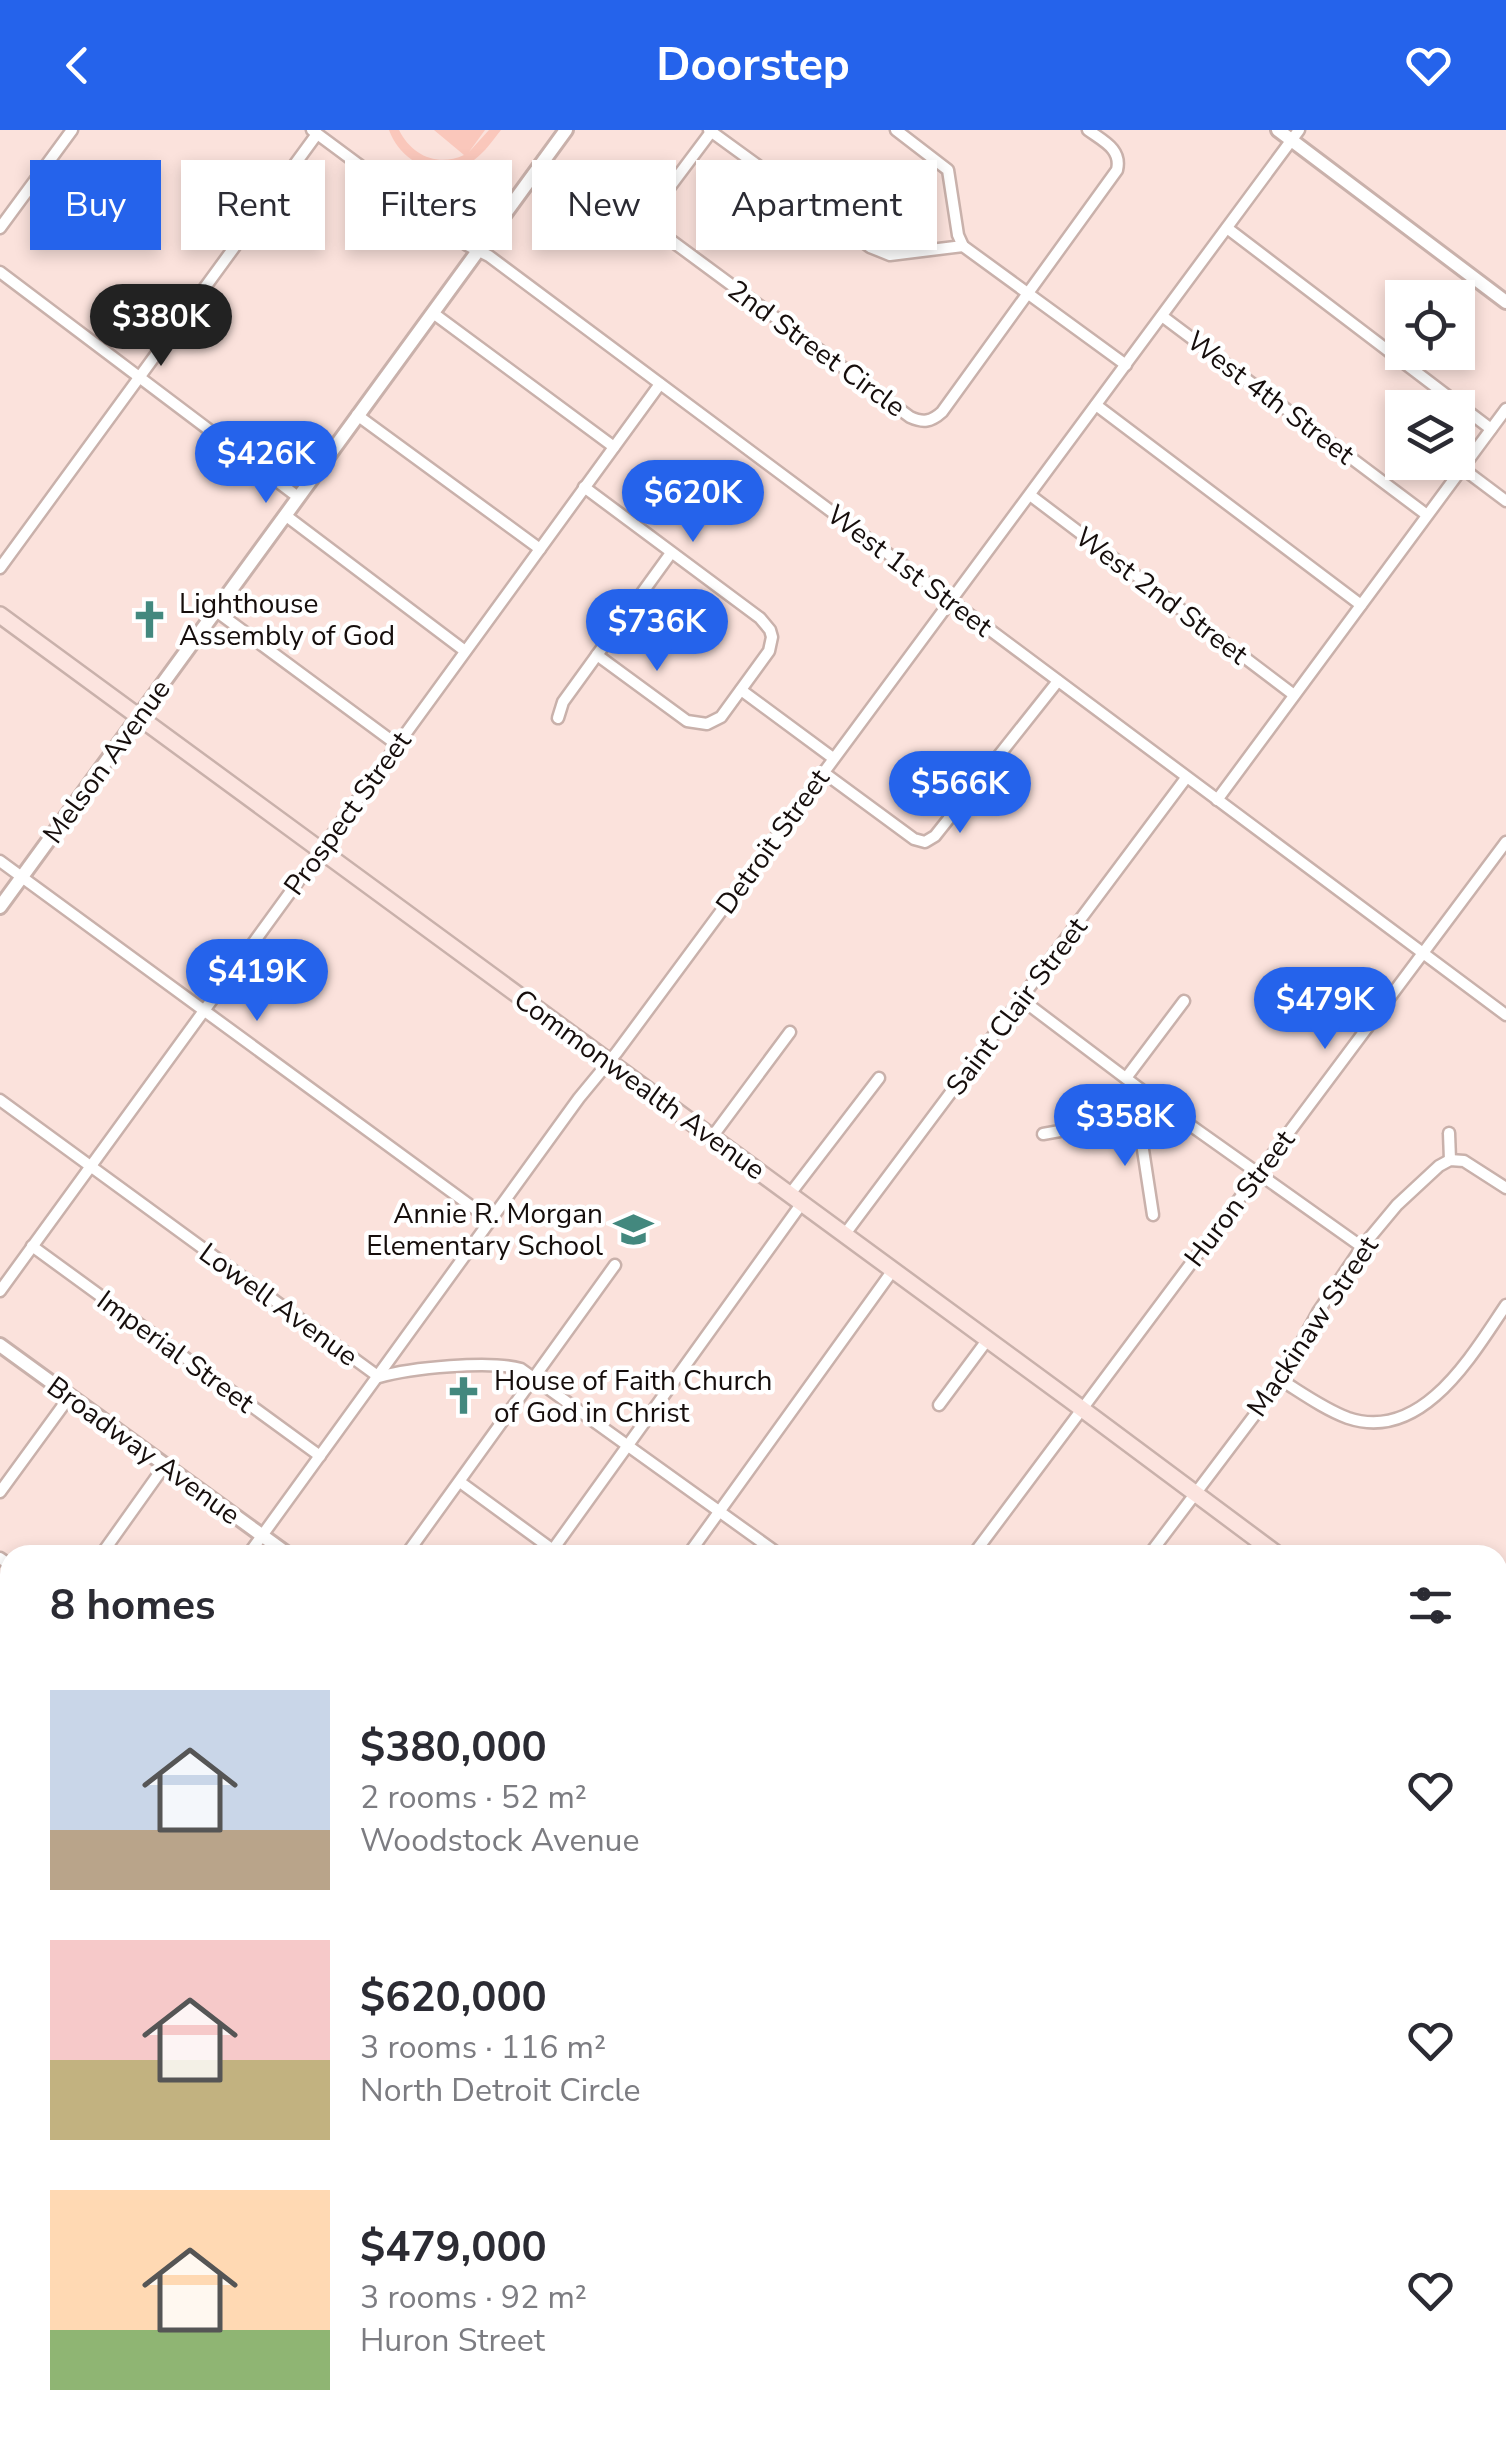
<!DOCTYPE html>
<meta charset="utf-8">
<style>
body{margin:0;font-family:"Nunito Sans",sans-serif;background:#f7f7f7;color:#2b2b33;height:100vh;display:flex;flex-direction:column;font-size:38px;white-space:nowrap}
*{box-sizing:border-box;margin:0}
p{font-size:32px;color:#7c7c81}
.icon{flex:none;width:55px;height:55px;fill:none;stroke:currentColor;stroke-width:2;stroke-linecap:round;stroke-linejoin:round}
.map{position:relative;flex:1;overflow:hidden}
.details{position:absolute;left:0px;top:1415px;width:1508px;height:892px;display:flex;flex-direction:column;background:#fff;border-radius:30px 30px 0 0;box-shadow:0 5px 15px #0003}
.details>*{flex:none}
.top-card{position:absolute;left:30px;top:30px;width:1000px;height:90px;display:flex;gap:20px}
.controls{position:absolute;left:1385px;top:150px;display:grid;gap:20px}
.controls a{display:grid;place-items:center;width:90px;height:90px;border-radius:0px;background:#fff;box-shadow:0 5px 15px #0003;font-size:50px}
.price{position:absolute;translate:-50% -85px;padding:0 22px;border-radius:35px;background:#2563eb;color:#fff;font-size:32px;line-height:65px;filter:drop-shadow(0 2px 5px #0008)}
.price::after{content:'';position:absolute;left:50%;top:60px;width:30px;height:22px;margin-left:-15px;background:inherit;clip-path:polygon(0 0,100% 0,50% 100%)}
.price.current{background:#222;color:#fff}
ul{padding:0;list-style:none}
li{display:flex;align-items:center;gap:30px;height:250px;padding:0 50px}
li span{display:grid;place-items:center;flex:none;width:280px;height:200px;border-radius:0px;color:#555}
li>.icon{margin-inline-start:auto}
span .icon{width:120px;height:120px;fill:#fffc;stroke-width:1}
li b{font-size:42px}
h2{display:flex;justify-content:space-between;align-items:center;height:120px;padding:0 50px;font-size:42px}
.tag{padding:0 35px;border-radius:0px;background:#fff;box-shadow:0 5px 15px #0003;font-size:35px;line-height:90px}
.tag.current{background:#2563eb;color:#fff}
header{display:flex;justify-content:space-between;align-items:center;height:130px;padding:0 50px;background:#2563eb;color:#fff;font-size:45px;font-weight:700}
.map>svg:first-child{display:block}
</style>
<header><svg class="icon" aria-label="back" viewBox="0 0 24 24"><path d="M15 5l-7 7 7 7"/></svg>Doorstep<svg class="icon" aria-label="heart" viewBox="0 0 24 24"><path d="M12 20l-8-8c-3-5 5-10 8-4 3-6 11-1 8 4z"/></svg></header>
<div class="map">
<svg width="1506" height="2307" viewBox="0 0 1506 2307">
<rect width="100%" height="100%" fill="#fbe2dc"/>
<path fill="#fac7bb" d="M389,0H399C412,26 438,37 464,25L434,0H485L469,22L489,0H501C493,10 485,22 474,30C442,52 402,35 389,0Z"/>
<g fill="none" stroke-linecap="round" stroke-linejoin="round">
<defs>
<g id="minor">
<polyline points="312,0 467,115 489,126 1506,885"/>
<polyline points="709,0 870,117 890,125 963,116"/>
<polyline points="896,0 948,40 958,105 963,116 1126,235"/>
<path d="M711,2L654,78L652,89L657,100L910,287C923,293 931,292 942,282L1117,40C1122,19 1103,11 1088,0"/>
<polyline points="0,98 72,0"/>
<polyline points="1227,98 1491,299"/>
<polyline points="0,142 298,367"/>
<polyline points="433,183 614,317"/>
<polyline points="1162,186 1427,385"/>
<polyline points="1096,275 1361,475"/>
<polyline points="357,285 540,419"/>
<polyline points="1462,338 1506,371"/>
<polyline points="584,357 760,488 770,500 772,507 769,521 721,587 707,594 687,591 597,525"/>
<polyline points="1030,365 1294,565"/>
<polyline points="285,385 465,521"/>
<polyline points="0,438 317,4"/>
<polyline points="216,481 396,614"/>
<polyline points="741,560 833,628"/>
<polyline points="558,588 563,572 671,423"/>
<polyline points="823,642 914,709 925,712 935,706 1058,551"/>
<polyline points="1217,670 1506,279"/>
<polyline points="0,731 490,1090"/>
<polyline points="1021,869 1152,968 1362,1117"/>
<polyline points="1126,948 1184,871"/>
<path d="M0,970L379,1247C410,1238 490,1230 521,1239L780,1425"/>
<polyline points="1138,987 1153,1085"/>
<polyline points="1449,1003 1450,1030"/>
<polyline points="1043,1004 1138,987 1152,968"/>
<polyline points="712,1007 790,902"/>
<polyline points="790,1064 879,948"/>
<polyline points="845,1104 1186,648"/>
<polyline points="32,1116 320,1326"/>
<polyline points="0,1161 660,254"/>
<path d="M1281,1250C1302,1263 1324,1279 1348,1288C1422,1313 1472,1225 1506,1175"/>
<polyline points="939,1275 988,1209"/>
<polyline points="460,1352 553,1420"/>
<polyline points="0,1362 70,1266"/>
<polyline points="101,1425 165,1335"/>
<polyline points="248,1425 579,968 617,922 1299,0"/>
<polyline points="406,1425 615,1135"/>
<polyline points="549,1425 802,1073"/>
<polyline points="688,1425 893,1140"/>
<polyline points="973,1425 1506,712"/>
<polyline points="1149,1425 1281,1250 1318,1182 1362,1117 1397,1075 1439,1036 1450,1030 1464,1031 1506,1058"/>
<polyline points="0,1428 10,1435"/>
<polyline points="0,1621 10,1629"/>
<polyline points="1498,1696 1506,1685"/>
<polyline points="0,1771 10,1757"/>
<polyline points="1498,1860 1506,1867"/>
<polyline points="1498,1982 1506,1988"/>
<polyline points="1498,2146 1506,2152"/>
<polyline points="1058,2307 1065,2298"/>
</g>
<g id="tertiary">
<polyline points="1278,0 1506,172"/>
<polyline points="0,777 566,0"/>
<polyline points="0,1215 289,1425"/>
<polyline points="1438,2298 1448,2307"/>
</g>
<g id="secondary">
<polyline points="0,485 1070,1270 1278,1425"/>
<polyline points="1498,1588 1506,1595"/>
</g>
<g id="primary">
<polyline points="0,1842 10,1847"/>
<polyline points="916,2298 935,2307"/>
</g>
</defs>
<use href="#minor" stroke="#c9b1ab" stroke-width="15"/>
<use href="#tertiary" stroke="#c9b1ab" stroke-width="18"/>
<use href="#secondary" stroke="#c9b1ab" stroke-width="20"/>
<use href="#primary" stroke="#fff" stroke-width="20"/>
<use href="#minor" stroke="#fff" stroke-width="10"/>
<use href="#tertiary" stroke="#fff" stroke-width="12"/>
<use href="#secondary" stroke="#fce4df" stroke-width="15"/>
<use href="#primary" stroke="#f8cabf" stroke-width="15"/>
<g stroke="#5f524e" stroke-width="2.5" stroke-dasharray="15 8" stroke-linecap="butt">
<polyline points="0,1998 10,2003"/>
<polyline points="0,2177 10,2180"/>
<polyline points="0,2236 10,2241"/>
<polyline points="119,2298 134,2307"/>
<polyline points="341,2298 368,2307"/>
<polyline points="572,2298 590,2307"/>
</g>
</g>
<defs>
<symbol id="church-bare" viewBox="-9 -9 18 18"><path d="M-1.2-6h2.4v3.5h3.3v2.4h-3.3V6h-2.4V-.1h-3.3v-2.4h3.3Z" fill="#43887e" stroke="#fff" stroke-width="2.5" paint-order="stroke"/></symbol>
<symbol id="school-bare" viewBox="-9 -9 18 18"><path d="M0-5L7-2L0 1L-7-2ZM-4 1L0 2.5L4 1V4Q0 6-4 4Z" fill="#43887e" stroke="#fff" stroke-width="2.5" paint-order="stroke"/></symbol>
</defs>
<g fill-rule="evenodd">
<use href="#church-bare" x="122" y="462" width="55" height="55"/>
<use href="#school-bare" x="606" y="1072" width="55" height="55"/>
<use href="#church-bare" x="436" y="1238" width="55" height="55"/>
</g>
<g text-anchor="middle" stroke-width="9" stroke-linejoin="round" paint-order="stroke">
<g font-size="28" fill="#160e0c" stroke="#fff">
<text transform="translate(817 218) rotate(36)" y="10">2nd Street Circle</text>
<text transform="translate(1271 267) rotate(37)" y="10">West 4th Street</text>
<text transform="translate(910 440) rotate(37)" y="10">West 1st Street</text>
<text transform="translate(1162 465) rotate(37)" y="10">West 2nd Street</text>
<text transform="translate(106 631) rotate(-54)" y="10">Melson Avenue</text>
<text transform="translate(347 683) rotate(-54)" y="10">Prospect Street</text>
<text transform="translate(772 711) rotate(-54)" y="10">Detroit Street</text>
<text transform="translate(1016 876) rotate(-53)" y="10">Saint Clair Street</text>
<text transform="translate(640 954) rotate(36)" y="10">Commonwealth Avenue</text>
<text transform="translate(1239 1068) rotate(-53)" y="10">Huron Street</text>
<text transform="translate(279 1174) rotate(36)" y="10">Lowell Avenue</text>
<text transform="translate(1312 1196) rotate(-56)" y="10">Mackinaw Street</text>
<text transform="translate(176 1221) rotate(36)" y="10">Imperial Street</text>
<text transform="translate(144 1320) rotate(36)" y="10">Broadway Avenue</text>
</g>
<g font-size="28" fill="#160e0c" stroke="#fff" text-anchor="start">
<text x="179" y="483">Lighthouse<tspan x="179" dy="32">Assembly of God</tspan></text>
<text x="603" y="1093" text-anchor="end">Annie R. Morgan<tspan x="603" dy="32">Elementary School</tspan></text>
<text x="494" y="1260">House of Faith Church<tspan x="494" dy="32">of God in Christ</tspan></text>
</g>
</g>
</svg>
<div class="controls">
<a><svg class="icon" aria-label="locate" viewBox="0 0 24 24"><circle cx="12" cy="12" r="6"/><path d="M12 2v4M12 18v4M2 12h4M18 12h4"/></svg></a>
<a><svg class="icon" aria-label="layers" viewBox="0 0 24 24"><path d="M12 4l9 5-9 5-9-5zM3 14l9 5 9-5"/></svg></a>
</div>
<b class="price current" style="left:161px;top:239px">$380K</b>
<b class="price" style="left:266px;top:376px">$426K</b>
<b class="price" style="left:693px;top:415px">$620K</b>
<b class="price" style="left:657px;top:544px">$736K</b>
<b class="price" style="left:960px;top:706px">$566K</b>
<b class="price" style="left:257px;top:894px">$419K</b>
<b class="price" style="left:1325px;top:922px">$479K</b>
<b class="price" style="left:1125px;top:1039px">$358K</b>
<div class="top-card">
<a class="tag current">Buy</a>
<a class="tag">Rent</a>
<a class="tag">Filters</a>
<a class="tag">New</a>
<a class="tag">Apartment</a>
</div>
<section class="details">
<h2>8 homes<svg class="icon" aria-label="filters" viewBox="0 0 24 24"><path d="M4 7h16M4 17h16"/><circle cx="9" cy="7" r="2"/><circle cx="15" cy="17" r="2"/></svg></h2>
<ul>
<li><span style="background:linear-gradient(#c9d6e8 70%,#b9a48a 0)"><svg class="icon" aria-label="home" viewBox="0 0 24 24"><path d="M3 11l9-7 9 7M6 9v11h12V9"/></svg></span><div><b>$380,000</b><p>2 rooms · 52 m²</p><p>Woodstock Avenue</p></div><svg class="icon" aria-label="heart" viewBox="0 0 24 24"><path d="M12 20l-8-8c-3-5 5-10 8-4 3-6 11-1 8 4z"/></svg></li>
<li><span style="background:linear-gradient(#f6c9c9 60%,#c2b280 0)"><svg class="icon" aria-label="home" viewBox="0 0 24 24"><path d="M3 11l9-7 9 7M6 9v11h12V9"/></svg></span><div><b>$620,000</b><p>3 rooms · 116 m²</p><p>North Detroit Circle</p></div><svg class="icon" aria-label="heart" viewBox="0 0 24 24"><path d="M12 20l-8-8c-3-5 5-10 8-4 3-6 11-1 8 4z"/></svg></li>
<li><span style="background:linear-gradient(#ffd9b3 70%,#8fb573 0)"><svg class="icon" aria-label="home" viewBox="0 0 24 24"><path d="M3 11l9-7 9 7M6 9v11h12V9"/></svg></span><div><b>$479,000</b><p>3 rooms · 92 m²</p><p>Huron Street</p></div><svg class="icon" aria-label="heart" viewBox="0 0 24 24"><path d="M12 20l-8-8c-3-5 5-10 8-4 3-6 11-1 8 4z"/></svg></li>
</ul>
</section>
</div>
